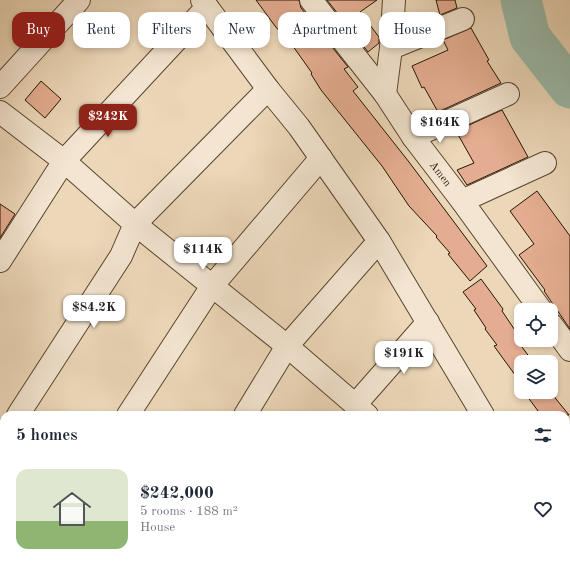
<!DOCTYPE html>
<meta charset="utf-8">
<style>
body{margin:0;font-family:"Old Standard TT",serif;background:#f6f6f7;color:#1f2937;height:100vh;display:flex;flex-direction:column;font-size:15px;white-space:nowrap}
*{box-sizing:border-box;margin:0}
p{font-size:13px;color:#747a83}
.icon{flex:none;width:22px;height:22px;fill:none;stroke:currentColor;stroke-width:2;stroke-linecap:round;stroke-linejoin:round}
.map{position:relative;flex:1;overflow:hidden}
.panel{position:absolute;left:0px;top:411px;width:570px;height:156px;display:flex;flex-direction:column;background:#fff;border-radius:12px 12px 0 0;box-shadow:0 2px 6px #0003}
.panel>*{flex:none}
.hud{position:absolute;left:12px;top:12px;width:546px;height:36px;display:flex;gap:8px}
.fabs{position:absolute;left:514px;top:303px;display:grid;gap:8px}
.fabs a{display:grid;place-items:center;width:44px;height:44px;border-radius:8px;background:#fff;box-shadow:0 2px 6px #0003;font-size:20px}
.price{position:absolute;translate:-50% -34px;padding:0 9px;border-radius:8px;background:#fff;color:#222;font-size:13px;line-height:26px;filter:drop-shadow(0 1px 2px #0008)}
.price::after{content:'';position:absolute;left:50%;top:24px;width:12px;height:9px;margin-left:-6px;background:inherit;clip-path:polygon(0 0,100% 0,50% 100%)}
.price.current{background:#8f2418;color:#fff}
ul{padding:0;list-style:none}
li{display:flex;align-items:center;gap:12px;height:100px;padding:0 16px}
li span{display:grid;place-items:center;flex:none;width:112px;height:80px;border-radius:12px;color:#555}
li>.icon{margin-inline-start:auto}
span .icon{width:48px;height:48px;fill:#fffc;stroke-width:1}
li b{font-size:17px}
h2{display:flex;justify-content:space-between;align-items:center;height:48px;padding:0 16px;font-size:17px}
.tag{padding:0 14px;border-radius:12px;background:#fff;box-shadow:0 2px 6px #0003;font-size:14px;line-height:36px}
.tag.current{background:#8f2418;color:#fff}
.map>svg:first-child{display:block}
</style>
<div class="map">
<svg width="570" height="567" viewBox="0 0 570 567">
<rect width="100%" height="100%" fill="#ecd7b8"/>
<filter id="stains"><feTurbulence type="fractalNoise" baseFrequency=".005" numOctaves="4"/><feColorMatrix values="0 0 0 0 .2 0 0 0 0 .09 0 0 0 0 .02 0 0 0 .5 -.17"/></filter>
<radialGradient id="worn" r=".72"><stop offset=".6" stop-color="#630" stop-opacity="0"/><stop offset="1" stop-color="#630" stop-opacity=".3"/></radialGradient>
<rect fill="#b8be8f" stroke="#6f6a48" x="319" y="563" width="53" height="4"/>
<g fill="none" stroke-linecap="round" stroke-linejoin="round">
<polyline stroke="#9abaa9" stroke-width="41" points="521,0 530,37 570,88"/>
</g>
<g fill="#e4ad91" stroke="#261602">
<polygon points="256,0 299,0 301,8 348,67 344,69 358,87 353,91 409,162 487,266 470,281 448,254 450,253 436,237 437,236 409,206 382,166 321,90 311,74 312,73 295,49 275,26"/>
<polygon points="327,0 377,0 360,12 379,37 379,43 368,52"/>
<polygon points="436,0 455,0 457,8 440,15"/>
<polygon points="471,28 489,60 487,61 501,83 438,112 424,87 422,88 412,66 448,50 443,40"/>
<polygon points="41,81 61,99 45,118 25,100"/>
<polygon points="502,110 528,157 467,185 457,170 474,163 456,131"/>
<polygon points="537,191 570,236 570,329 544,291 545,290 519,255 534,244 510,211"/>
<polygon points="0,204 15,214 0,238"/>
<polygon points="481,279 503,309 502,311 525,345 522,347 533,362 521,362 521,388 516,380 518,379 494,346 497,345 485,329 486,328 474,310 476,309 463,292"/>
<polygon points="551,391 556,399 569,415 541,415 524,392 551,392"/>
</g>
<g fill="none" stroke-linecap="round" stroke-linejoin="round">
<defs>
<g id="minor">
<polyline points="202,0 268,89 299,127 379,241 483,415"/>
<path id="s1" d="M311,0L385,94L413,137L462,201L541,310"/>
<polyline points="391,48 463,19"/>
<polyline points="0,87 79,0"/>
<polyline points="385,94 391,48 394,0"/>
<polyline points="0,112 64,161 135,224 287,346 367,415"/>
<polyline points="413,137 508,94"/>
<polyline points="462,201 545,163"/>
<polyline points="0,261 64,161 207,7"/>
<polyline points="551,324 570,350"/>
<polyline points="355,405 428,322"/>
<polyline points="18,415 121,256 135,224 268,89"/>
<polyline points="128,415 212,286 321,158"/>
<polyline points="245,415 287,346 379,241"/>
<polyline points="0,443 4,437"/>
<polyline points="33,567 35,563"/>
<polyline points="155,567 157,563"/>
<polyline points="231,567 231,563"/>
<polyline points="416,567 416,563"/>
<polyline points="520,567 520,563"/>
</g>
</defs>
<use href="#minor" stroke="#584630" stroke-width="24"/>
<use href="#minor" stroke="#f3e5d1" stroke-width="22"/>
</g>
<g text-anchor="middle" stroke-width="3.5" stroke-linejoin="round" paint-order="stroke">
<g font-size="11" fill="#261602" stroke="#f3e5d1">
<text dy="4" stroke="none"><textPath href="#s1" startOffset="217">Amen</textPath></text>
</g>
</g>
<rect width="100%" height="100%" filter="url(#stains)"/>
<rect width="100%" height="100%" fill="url(#worn)"/>
</svg>
<div class="fabs">
<a><svg class="icon" aria-label="locate" viewBox="0 0 24 24"><circle cx="12" cy="12" r="6"/><path d="M12 2v4M12 18v4M2 12h4M18 12h4"/></svg></a>
<a><svg class="icon" aria-label="layers" viewBox="0 0 24 24"><path d="M12 4l9 5-9 5-9-5zM3 14l9 5 9-5"/></svg></a>
</div>
<b class="price current" style="left:108px;top:138px">$242K</b>
<b class="price" style="left:440px;top:144px">$164K</b>
<b class="price" style="left:203px;top:271px">$114K</b>
<b class="price" style="left:94px;top:329px">$84.2K</b>
<b class="price" style="left:404px;top:375px">$191K</b>
<div class="hud">
<a class="tag current">Buy</a>
<a class="tag">Rent</a>
<a class="tag">Filters</a>
<a class="tag">New</a>
<a class="tag">Apartment</a>
<a class="tag">House</a>
</div>
<section class="panel">
<h2>5 homes<svg class="icon" aria-label="filters" viewBox="0 0 24 24"><path d="M4 7h16M4 17h16"/><circle cx="9" cy="7" r="2"/><circle cx="15" cy="17" r="2"/></svg></h2>
<ul>
<li><span style="background:linear-gradient(#dfe7d0 65%,#8fb573 0)"><svg class="icon" aria-label="home" viewBox="0 0 24 24"><path d="M3 11l9-7 9 7M6 9v11h12V9"/></svg></span><div><b>$242,000</b><p>5 rooms · 188 m²</p><p>House</p></div><svg class="icon" aria-label="heart" viewBox="0 0 24 24"><path d="M12 20l-8-8c-3-5 5-10 8-4 3-6 11-1 8 4z"/></svg></li>
</ul>
</section>
</div>
